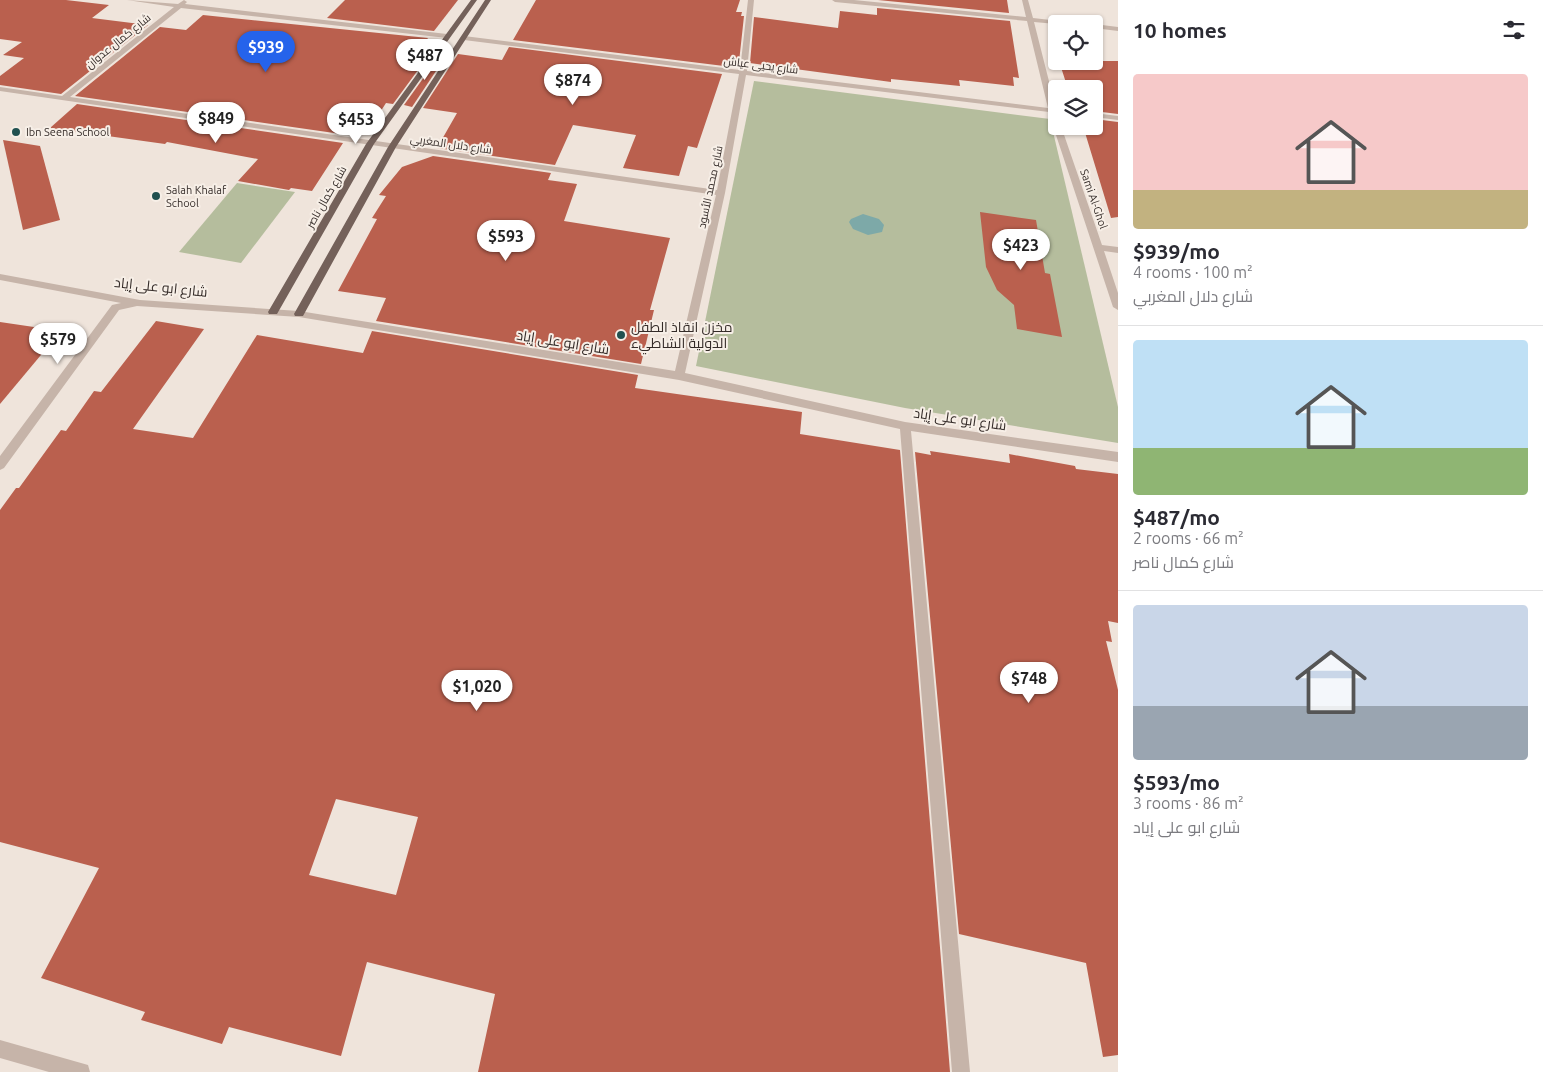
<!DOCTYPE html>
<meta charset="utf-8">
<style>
body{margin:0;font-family:Ubuntu,Cairo,sans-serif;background:#f2f2f3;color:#2b2b33;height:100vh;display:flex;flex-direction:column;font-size:19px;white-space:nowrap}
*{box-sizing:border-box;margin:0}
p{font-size:16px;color:#7c7c81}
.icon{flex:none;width:28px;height:28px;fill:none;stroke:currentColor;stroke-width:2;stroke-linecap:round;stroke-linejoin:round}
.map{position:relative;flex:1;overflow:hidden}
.drawer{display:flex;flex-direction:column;background:#fff;width:425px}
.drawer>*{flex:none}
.buttons{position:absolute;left:1048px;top:15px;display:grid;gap:10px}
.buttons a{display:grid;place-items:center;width:55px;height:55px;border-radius:5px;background:#fff;box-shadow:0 1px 4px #0004;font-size:25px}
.price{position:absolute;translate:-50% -42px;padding:0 11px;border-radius:18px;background:#fff;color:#222;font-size:16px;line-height:32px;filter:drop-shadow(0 1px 2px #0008)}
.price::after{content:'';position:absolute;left:50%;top:30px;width:15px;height:11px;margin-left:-8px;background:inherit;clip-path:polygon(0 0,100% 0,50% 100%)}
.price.selected{background:#2563eb;color:#fff}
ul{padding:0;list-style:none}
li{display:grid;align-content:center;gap:10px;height:265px;padding:0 15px}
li+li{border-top:1px solid #e1e1e2}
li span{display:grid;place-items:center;height:155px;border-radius:5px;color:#555}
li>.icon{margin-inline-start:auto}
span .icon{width:90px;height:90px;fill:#fffc;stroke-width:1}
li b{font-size:21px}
h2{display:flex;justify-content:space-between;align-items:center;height:60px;padding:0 15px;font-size:21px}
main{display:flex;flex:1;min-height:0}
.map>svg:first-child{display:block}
</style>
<main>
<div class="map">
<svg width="1118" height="1072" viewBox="0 0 1118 1072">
<rect width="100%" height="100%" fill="#efe4db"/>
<g fill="#b5bd9d">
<polygon points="754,81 1050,119 1118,407 1118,443 905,408 696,366"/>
<polygon points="237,183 295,192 241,263 179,252"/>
</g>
<polygon fill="#7da9a8" points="863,214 879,219 884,225 882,232 868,235 853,229 849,222 851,219"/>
<g fill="#ba604e" fill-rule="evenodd">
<polygon points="0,0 66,0 109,5 92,18 148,25 61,94 0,85 0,76 24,58 3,55 22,42 0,39"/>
<polygon points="345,0 458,0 434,31 327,18"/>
<polygon points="536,0 740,0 736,12 742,12 741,16 744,16 739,62 726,61 724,66 513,40"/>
<polygon points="878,0 1007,0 1009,13"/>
<polygon points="877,8 1010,21 1019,78 1013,77 1014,86 959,80 960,86 891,79 891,82 750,63 754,17 838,28 840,11 877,15"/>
<polygon points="203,15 428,38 420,49 432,51 393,104 386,103 375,120 365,126 354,124 348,135 75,96 160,27 186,30"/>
<polygon points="509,47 722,74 697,148 688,146 679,176 623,168 636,135 573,125 555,165 437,148 457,113 423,108 458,54 502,60"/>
<polygon points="442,52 448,53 412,107 404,105"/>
<polygon points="1059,61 1118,61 1118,114 1094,111 1094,89 1068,89"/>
<polygon points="77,104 343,143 312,191 291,188 289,190 238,181 258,159 167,142 165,144 50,128"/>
<polygon points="1094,119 1118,122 1118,217 1111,218 1083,126 1094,126"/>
<polygon points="3,140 40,146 60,220 23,230"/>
<polygon points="433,156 551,173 548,180 577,184 564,221 670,238 650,310 654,310 641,364 376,321 386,298 338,291 377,219 372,218 386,196 379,195 402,167"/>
<polygon points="980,212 1036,220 1045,273 1050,274 1062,337 1017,329 1014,305 997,290 986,267"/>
<path d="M156,321L204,329L133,429L193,438L257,335L363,353L372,331L638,375L635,388L802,412L800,434L900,450L950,1072H478L495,994L367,962L341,1056L229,1027L222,1044L141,1020L145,1012L41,978L99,868L0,842V510L16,488H19L61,430L66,431L94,391L101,392ZM336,799L418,817L396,895L309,875Z"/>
<polygon points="0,322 61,331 0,404"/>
<polygon points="930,451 1010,463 1009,454 1075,466 1076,469 1118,474 1118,623 1108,621 1112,642 1106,641 1118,690 1118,1055 1103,1057 1086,963 959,934 915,452 931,455"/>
</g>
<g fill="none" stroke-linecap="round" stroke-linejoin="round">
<g fill="#c6b4a9" fill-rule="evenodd">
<polygon points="127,0 178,4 184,0 187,2 185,4 447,34 450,36 447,38 181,8 70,97 717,190 739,74 464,40 461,38 464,36 740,70 748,0 754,0 747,71 1048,108 1027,21 835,2 832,0 854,0 1026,17 1022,0 1028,0 1033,18 1077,23 1056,24 1034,22 1056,109 1056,118 1051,118 1049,112 746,75 725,193 685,373 905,422 1118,452 1118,462 911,431 970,1072 952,1072 900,429 679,380 299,317 137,306 119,310 4,468 0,470 0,456 112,305 121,303 0,280 0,274 140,300 299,311 675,371 716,195 0,91 0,87 62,96 174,7"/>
<polygon points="1094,24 1118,27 1118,31 1094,28"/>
<polygon points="1094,113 1118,116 1118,120 1094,117"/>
<polygon points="1054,124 1061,126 1102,245 1118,247 1118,253 1104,251 1118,293 1118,310 1113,307 1053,126"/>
<polygon points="0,1040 81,1063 88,1065 90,1072 49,1072 0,1058"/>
</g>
<g fill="#74615a" fill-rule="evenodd">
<polygon points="471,0 477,0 374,144 277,314 269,314 268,312 366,144"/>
<polygon points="485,0 491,0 396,147 303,316 295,316 294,314 388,147"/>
</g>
</g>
<g fill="#215150" stroke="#f7efe7" stroke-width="2">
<circle cx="16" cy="132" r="5"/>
<circle cx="156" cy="196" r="5"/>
<circle cx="621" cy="335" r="5"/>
</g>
<g text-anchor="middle" stroke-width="4" stroke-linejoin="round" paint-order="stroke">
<g font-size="11" fill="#342b28" stroke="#f7efe7">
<text transform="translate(118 41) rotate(-39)" y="4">شارع كمال عدوان</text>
<text transform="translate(761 65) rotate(7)" y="4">شارع يحيى عياش</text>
<text transform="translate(451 144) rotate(8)" y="4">شارع دلال المغربي</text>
<text transform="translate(710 187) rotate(-78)" y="4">شارع محمد الأسود</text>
<text transform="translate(326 197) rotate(-60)" y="4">شارع كمال ناصر</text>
<text transform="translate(1094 199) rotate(71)" y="4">Sami Al-Ghol</text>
</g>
<g font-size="11" fill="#342b28" stroke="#f7efe7" text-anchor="start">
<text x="26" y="136">Ibn Seena School</text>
<text x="166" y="194">Salah Khalaf<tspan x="166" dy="13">School</tspan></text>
</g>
<g font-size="14" fill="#342b28" stroke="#f7efe7">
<text transform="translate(161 287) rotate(6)" y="5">شارع ابو على إياد</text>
<text transform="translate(563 342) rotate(9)" y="5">شارع ابو على إياد</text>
<text transform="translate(960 419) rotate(8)" y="5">شارع ابو على إياد</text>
</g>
<g font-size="14" fill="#342b28" stroke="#f7efe7" text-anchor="start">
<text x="631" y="332">مخزن انقاذ الطفل<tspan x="631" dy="16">الدولية الشاطيء</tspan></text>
</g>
</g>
</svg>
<div class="buttons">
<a><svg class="icon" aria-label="locate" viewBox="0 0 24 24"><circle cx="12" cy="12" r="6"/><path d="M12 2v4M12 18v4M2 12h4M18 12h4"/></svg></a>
<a><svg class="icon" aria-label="layers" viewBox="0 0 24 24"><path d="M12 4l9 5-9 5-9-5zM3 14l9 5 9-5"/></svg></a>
</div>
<b class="price selected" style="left:266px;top:73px">$939</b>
<b class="price" style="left:425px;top:81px">$487</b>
<b class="price" style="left:573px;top:106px">$874</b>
<b class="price" style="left:216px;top:144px">$849</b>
<b class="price" style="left:356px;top:145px">$453</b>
<b class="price" style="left:506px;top:262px">$593</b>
<b class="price" style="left:1021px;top:271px">$423</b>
<b class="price" style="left:58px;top:365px">$579</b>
<b class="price" style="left:1029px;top:704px">$748</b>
<b class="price" style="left:477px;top:712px">$1,020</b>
</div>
<section class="drawer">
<h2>10 homes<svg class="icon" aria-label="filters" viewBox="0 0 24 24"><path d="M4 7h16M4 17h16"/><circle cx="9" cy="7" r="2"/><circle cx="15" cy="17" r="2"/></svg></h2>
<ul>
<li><span style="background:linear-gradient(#f6c9c9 75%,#c2b280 0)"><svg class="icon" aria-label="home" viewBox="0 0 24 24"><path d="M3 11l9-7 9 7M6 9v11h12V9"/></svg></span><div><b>$939/mo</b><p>4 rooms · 100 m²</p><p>شارع دلال المغربي</p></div></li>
<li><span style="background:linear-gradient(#bfe0f5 70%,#8fb573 0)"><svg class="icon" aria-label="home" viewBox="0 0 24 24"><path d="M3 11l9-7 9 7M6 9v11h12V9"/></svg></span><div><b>$487/mo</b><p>2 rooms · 66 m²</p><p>شارع كمال ناصر</p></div></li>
<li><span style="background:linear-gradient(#c9d6e8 65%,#9aa5b1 0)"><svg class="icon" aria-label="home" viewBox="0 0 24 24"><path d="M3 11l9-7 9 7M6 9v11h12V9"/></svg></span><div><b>$593/mo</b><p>3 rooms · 86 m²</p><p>شارع ابو على إياد</p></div></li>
</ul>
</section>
</main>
